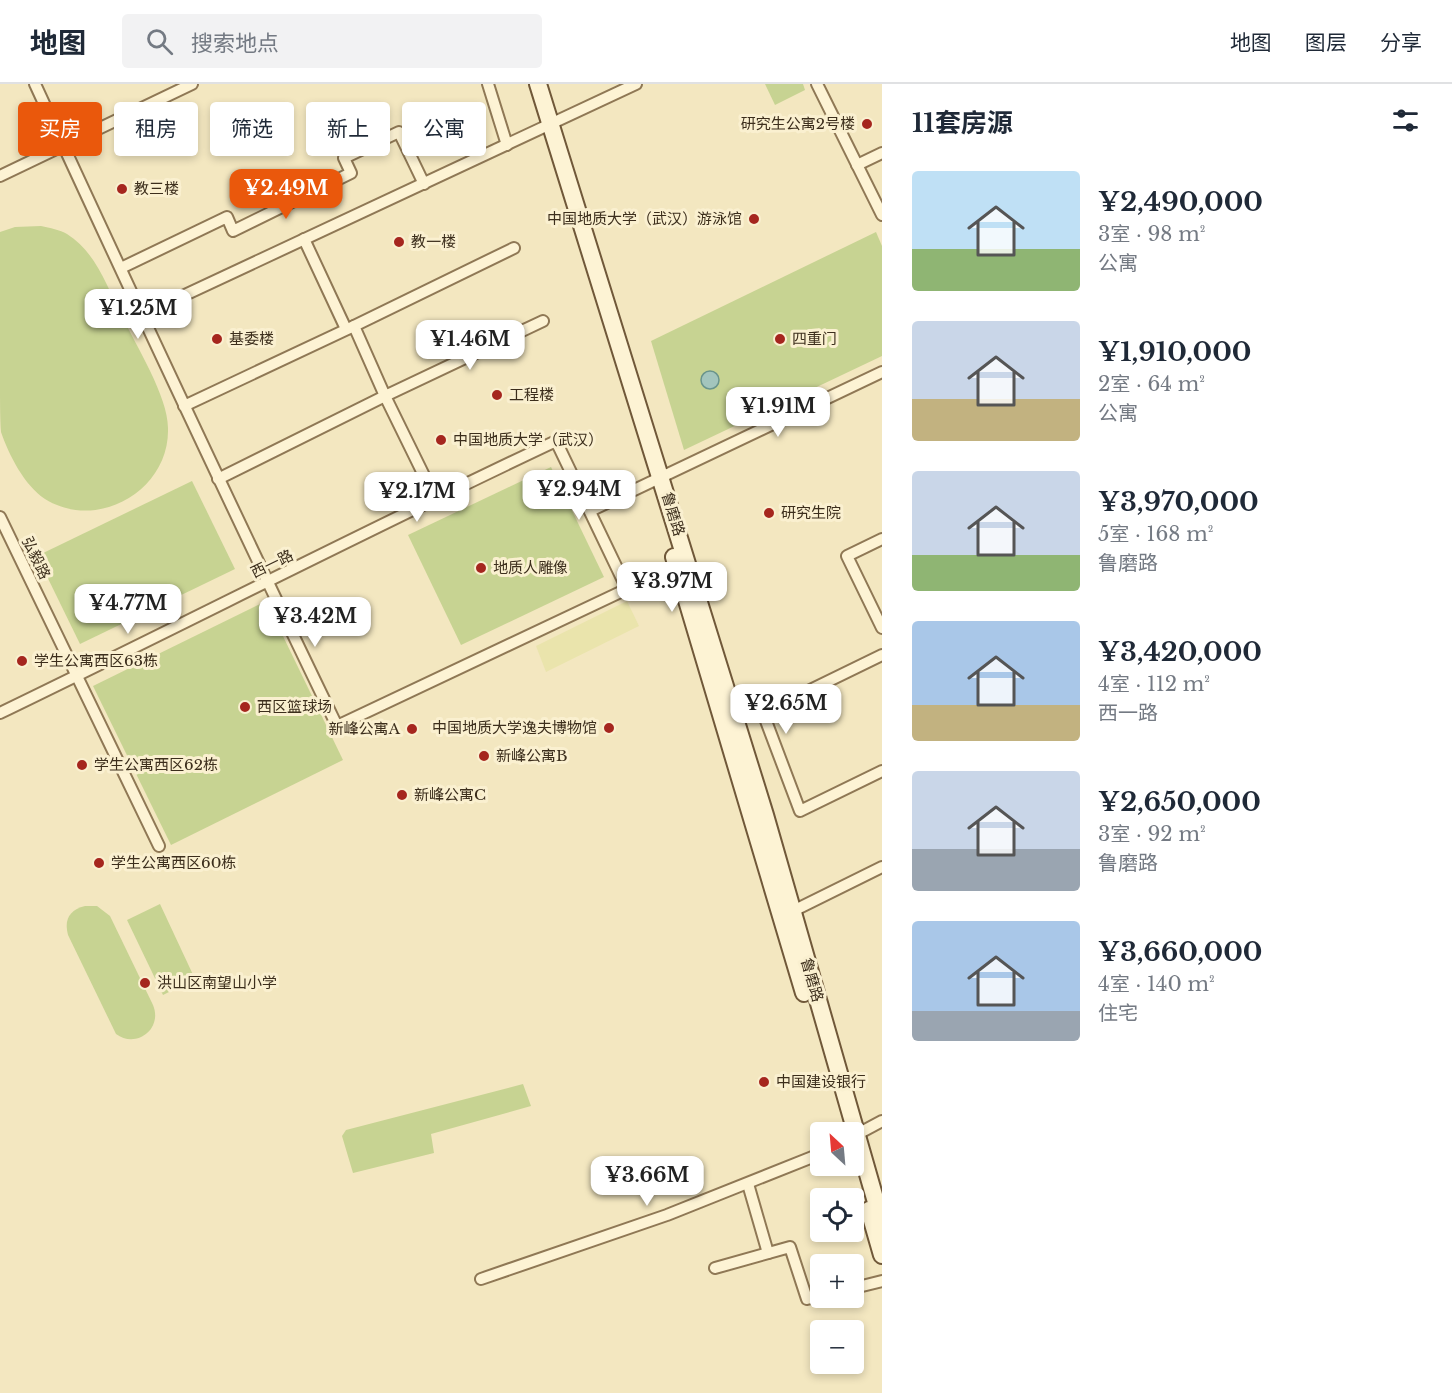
<!DOCTYPE html>
<html lang="zh">
<meta charset="utf-8">
<style>
body{margin:0;font-family:"Libre Baskerville","Noto Sans SC",serif;background:#f2f2f3;color:#1f2937;height:100vh;display:flex;flex-direction:column;font-size:22px;white-space:nowrap}
*{box-sizing:border-box;margin:0}
p{font-size:20px;color:#747a83}
.icon{flex:none;width:33px;height:33px;fill:none;stroke:currentColor;stroke-width:2;stroke-linecap:round;stroke-linejoin:round}
.map{position:relative;flex:1;overflow:hidden}
.sheet{display:flex;flex-direction:column;background:#fff;width:570px}
.sheet>*{flex:none}
.top-card{position:absolute;left:18px;top:18px;width:570px;height:54px;display:flex;gap:12px}
.needle{width:39px;rotate:334deg}
.buttons{position:absolute;left:810px;top:1038px;display:grid;gap:12px}
.buttons a{display:grid;place-items:center;width:54px;height:54px;border-radius:6px;background:#fff;box-shadow:0 3px 9px #0003;font-size:30px}
.price{position:absolute;translate:-50% -51px;padding:0 14px;border-radius:12px;background:#fff;color:#222;font-size:20px;line-height:39px;filter:drop-shadow(0 2px 3px #0008)}
.price::after{content:'';position:absolute;left:50%;top:36px;width:18px;height:14px;margin-left:-9px;background:inherit;clip-path:polygon(0 0,100% 0,50% 100%)}
.price.selected{background:#ea580c;color:#fff}
ul{padding:0;list-style:none}
li{display:flex;align-items:center;gap:18px;height:150px;padding:0 30px}
li span{display:grid;place-items:center;flex:none;width:168px;height:120px;border-radius:6px;color:#555}
li>.icon{margin-inline-start:auto}
span .icon{width:72px;height:72px;fill:#fffc;stroke-width:1}
li b{font-size:26px}
h2{display:flex;justify-content:space-between;align-items:center;height:72px;padding:0 30px;font-size:26px}
.chip{padding:0 21px;border-radius:6px;background:#fff;box-shadow:0 3px 9px #0003;font-size:21px;line-height:54px}
.chip.selected{background:#ea580c;color:#fff}
header{display:flex;align-items:center;gap:36px;box-sizing:border-box;height:84px;padding:0 30px;background:#fff;border-bottom:2px solid #e0e1e3}
header strong{font-size:28px}
nav{display:flex;gap:33px;margin-inline-start:auto;font-size:21px}
.search{width:420px;height:54px;background:#f2f2f3;display:flex;align-items:center;gap:15px;box-sizing:border-box;padding:0 21px;border-radius:6px;color:#747a83;font-size:22px}
main{display:flex;flex:1;min-height:0}
.map>svg:first-child{display:block}
</style>
<header>
<strong>地图</strong>
<div class="search"><svg class="icon" aria-label="search" viewBox="0 0 24 24"><circle cx="10" cy="10" r="6"/><path d="M15 15l6 6"/></svg>搜索地点</div>
<nav><a>地图</a><a>图层</a><a>分享</a></nav>
</header>
<main>
<div class="map">
<svg width="882" height="1309" viewBox="0 0 882 1309">
<rect width="100%" height="100%" fill="#f3e7c0"/>
<polygon fill="#eae4ac" points="627,517 639,542 546,588 536,562"/>
<g fill="#c7d392">
<polygon points="765,0 803,0 805,6 775,21"/>
<path d="M41,142C50,144 60,146 67,150C96,168 107,203 122,232C136,262 168,312 168,344C170,406 98,448 45,415C24,401 9,371 1,348C0,336 0,311 0,298C0,248 0,198 0,148L15,143Z"/>
<polygon points="876,148 882,162 882,272 684,366 651,257"/>
<polygon points="551,383 604,493 461,561 408,451"/>
<polygon points="192,397 235,485 80,560 37,472"/>
<polygon points="266,517 343,676 171,761 93,602"/>
<polygon points="160,820 195,895 163,911 127,836"/>
<path d="M85,822H97L110,832L153,921C163,945 136,965 116,950L68,851C64,836 69,826 85,822Z"/>
<polygon points="523,1000 531,1022 431,1050 434,1069 353,1089 342,1052 346,1046"/>
</g>
<circle fill="#a3c5bd" stroke="#69948c" stroke-width="1.5" cx="710" cy="296" r="9"/>
<g fill="none" stroke-linecap="round" stroke-linejoin="round">
<defs>
<g id="minor">
<polyline points="488,0 507,61"/>
<polyline points="817,0 882,131"/>
<polyline points="857,81 882,69"/>
<polyline points="0,92 192,0"/>
<polyline points="304,155 346,245"/>
<polyline points="121,184 227,133 233,147 351,89 344,74 399,48 424,100"/>
<polyline points="142,231 636,0"/>
<polyline points="354,242 514,164"/>
<polyline points="184,322 354,242 385,312 543,237"/>
<polyline points="218,395 385,312 435,414"/>
<polyline points="590,427 882,288"/>
<polyline points="0,433 159,762"/>
<polyline points="882,455 847,472 882,544"/>
<polyline points="882,571 763,629 800,727 882,687"/>
<path d="M0,629C186,539 369,445 556,357L627,505L337,642C234,429 134,215 35,0"/>
<polyline points="793,827 882,783"/>
<polyline points="854,1052 882,1037"/>
<polyline points="748,1100 768,1169"/>
<polyline points="715,1184 790,1163 807,1215 820,1212"/>
<polyline points="481,1195 667,1131 820,1070"/>
<polyline points="854,1204 882,1197"/>
</g>
<g id="secondary">
<polyline points="538,0 765,731 882,1139"/>
<polyline points="674,473 804,909"/>
<polyline points="869,1126 882,1171"/>
</g>
</defs>
<use href="#minor" stroke="#8f7855" stroke-width="14"/>
<use href="#secondary" stroke="#705839" stroke-width="20"/>
<use href="#minor" stroke="#fdf3d4" stroke-width="10"/>
<use href="#secondary" stroke="#fdf3d4" stroke-width="16"/>
</g>
<g fill="#a5261e" stroke="#faf0d0" stroke-width="2">
<circle cx="867" cy="40" r="6"/>
<circle cx="122" cy="105" r="6"/>
<circle cx="754" cy="135" r="6"/>
<circle cx="399" cy="158" r="6"/>
<circle cx="217" cy="255" r="6"/>
<circle cx="780" cy="255" r="6"/>
<circle cx="497" cy="311" r="6"/>
<circle cx="441" cy="356" r="6"/>
<circle cx="769" cy="429" r="6"/>
<circle cx="481" cy="484" r="6"/>
<circle cx="22" cy="577" r="6"/>
<circle cx="245" cy="623" r="6"/>
<circle cx="609" cy="644" r="6"/>
<circle cx="412" cy="645" r="6"/>
<circle cx="484" cy="672" r="6"/>
<circle cx="82" cy="681" r="6"/>
<circle cx="402" cy="711" r="6"/>
<circle cx="99" cy="779" r="6"/>
<circle cx="145" cy="899" r="6"/>
<circle cx="764" cy="998" r="6"/>
</g>
<g text-anchor="middle" stroke-width="6" stroke-linejoin="round" paint-order="stroke">
<g font-size="15" fill="#3c2e1c" stroke="#faf0d0" text-anchor="start">
<text x="855" y="45" text-anchor="end">研究生公寓2号楼</text>
<text x="134" y="110">教三楼</text>
<text x="742" y="140" text-anchor="end">中国地质大学（武汉）游泳馆</text>
<text x="411" y="163">教一楼</text>
<text x="229" y="260">基委楼</text>
<text x="792" y="260">四重门</text>
<text x="509" y="316">工程楼</text>
<text x="453" y="361">中国地质大学（武汉）</text>
<text x="781" y="434">研究生院</text>
<text x="493" y="489">地质人雕像</text>
<text x="34" y="582">学生公寓西区63栋</text>
<text x="257" y="628">西区篮球场</text>
<text x="597" y="649" text-anchor="end">中国地质大学逸夫博物馆</text>
<text x="400" y="650" text-anchor="end">新峰公寓A</text>
<text x="496" y="677">新峰公寓B</text>
<text x="94" y="686">学生公寓西区62栋</text>
<text x="414" y="716">新峰公寓C</text>
<text x="111" y="784">学生公寓西区60栋</text>
<text x="157" y="904">洪山区南望山小学</text>
<text x="776" y="1003">中国建设银行</text>
</g>
<g font-size="15" fill="#3c2e1c" stroke="#faf0d0">
<text transform="translate(673 430) rotate(73)" y="5">鲁磨路</text>
<text transform="translate(36 474) rotate(64)" y="5">弘毅路</text>
<text transform="translate(272 480) rotate(-26)" y="5">西一路</text>
<text transform="translate(812 896) rotate(74)" y="5">鲁磨路</text>
</g>
</g>
</svg>
<div class="buttons">
<a><svg class="needle" viewBox="-14 -14 28 28"><path d="M0-13l5 13h-10z" fill="#e53935"/><path d="M0 13l5-13h-10z" fill="#747a83"/></svg></a>
<a><svg class="icon" aria-label="locate" viewBox="0 0 24 24"><circle cx="12" cy="12" r="6"/><path d="M12 2v4M12 18v4M2 12h4M18 12h4"/></svg></a>
<a>+</a>
<a>−</a>
</div>
<b class="price selected" style="left:286px;top:136px">¥2.49M</b>
<b class="price" style="left:138px;top:256px">¥1.25M</b>
<b class="price" style="left:470px;top:287px">¥1.46M</b>
<b class="price" style="left:778px;top:354px">¥1.91M</b>
<b class="price" style="left:579px;top:437px">¥2.94M</b>
<b class="price" style="left:417px;top:439px">¥2.17M</b>
<b class="price" style="left:672px;top:529px">¥3.97M</b>
<b class="price" style="left:128px;top:551px">¥4.77M</b>
<b class="price" style="left:315px;top:564px">¥3.42M</b>
<b class="price" style="left:786px;top:651px">¥2.65M</b>
<b class="price" style="left:647px;top:1123px">¥3.66M</b>
<div class="top-card">
<a class="chip selected">买房</a>
<a class="chip">租房</a>
<a class="chip">筛选</a>
<a class="chip">新上</a>
<a class="chip">公寓</a>
</div>
</div>
<section class="sheet">
<h2>11套房源<svg class="icon" aria-label="filters" viewBox="0 0 24 24"><path d="M4 7h16M4 17h16"/><circle cx="9" cy="7" r="2"/><circle cx="15" cy="17" r="2"/></svg></h2>
<ul>
<li><span style="background:linear-gradient(#bfe0f5 65%,#8fb573 0)"><svg class="icon" aria-label="home" viewBox="0 0 24 24"><path d="M3 11l9-7 9 7M6 9v11h12V9"/></svg></span><div><b>¥2,490,000</b><p>3室 · 98 m²</p><p>公寓</p></div></li>
<li><span style="background:linear-gradient(#c9d6e8 65%,#c2b280 0)"><svg class="icon" aria-label="home" viewBox="0 0 24 24"><path d="M3 11l9-7 9 7M6 9v11h12V9"/></svg></span><div><b>¥1,910,000</b><p>2室 · 64 m²</p><p>公寓</p></div></li>
<li><span style="background:linear-gradient(#c9d6e8 70%,#8fb573 0)"><svg class="icon" aria-label="home" viewBox="0 0 24 24"><path d="M3 11l9-7 9 7M6 9v11h12V9"/></svg></span><div><b>¥3,970,000</b><p>5室 · 168 m²</p><p>鲁磨路</p></div></li>
<li><span style="background:linear-gradient(#a9c7e8 70%,#c2b280 0)"><svg class="icon" aria-label="home" viewBox="0 0 24 24"><path d="M3 11l9-7 9 7M6 9v11h12V9"/></svg></span><div><b>¥3,420,000</b><p>4室 · 112 m²</p><p>西一路</p></div></li>
<li><span style="background:linear-gradient(#c9d6e8 65%,#9aa5b1 0)"><svg class="icon" aria-label="home" viewBox="0 0 24 24"><path d="M3 11l9-7 9 7M6 9v11h12V9"/></svg></span><div><b>¥2,650,000</b><p>3室 · 92 m²</p><p>鲁磨路</p></div></li>
<li><span style="background:linear-gradient(#a9c7e8 75%,#9aa5b1 0)"><svg class="icon" aria-label="home" viewBox="0 0 24 24"><path d="M3 11l9-7 9 7M6 9v11h12V9"/></svg></span><div><b>¥3,660,000</b><p>4室 · 140 m²</p><p>住宅</p></div></li>
</ul>
</section>
</main>
